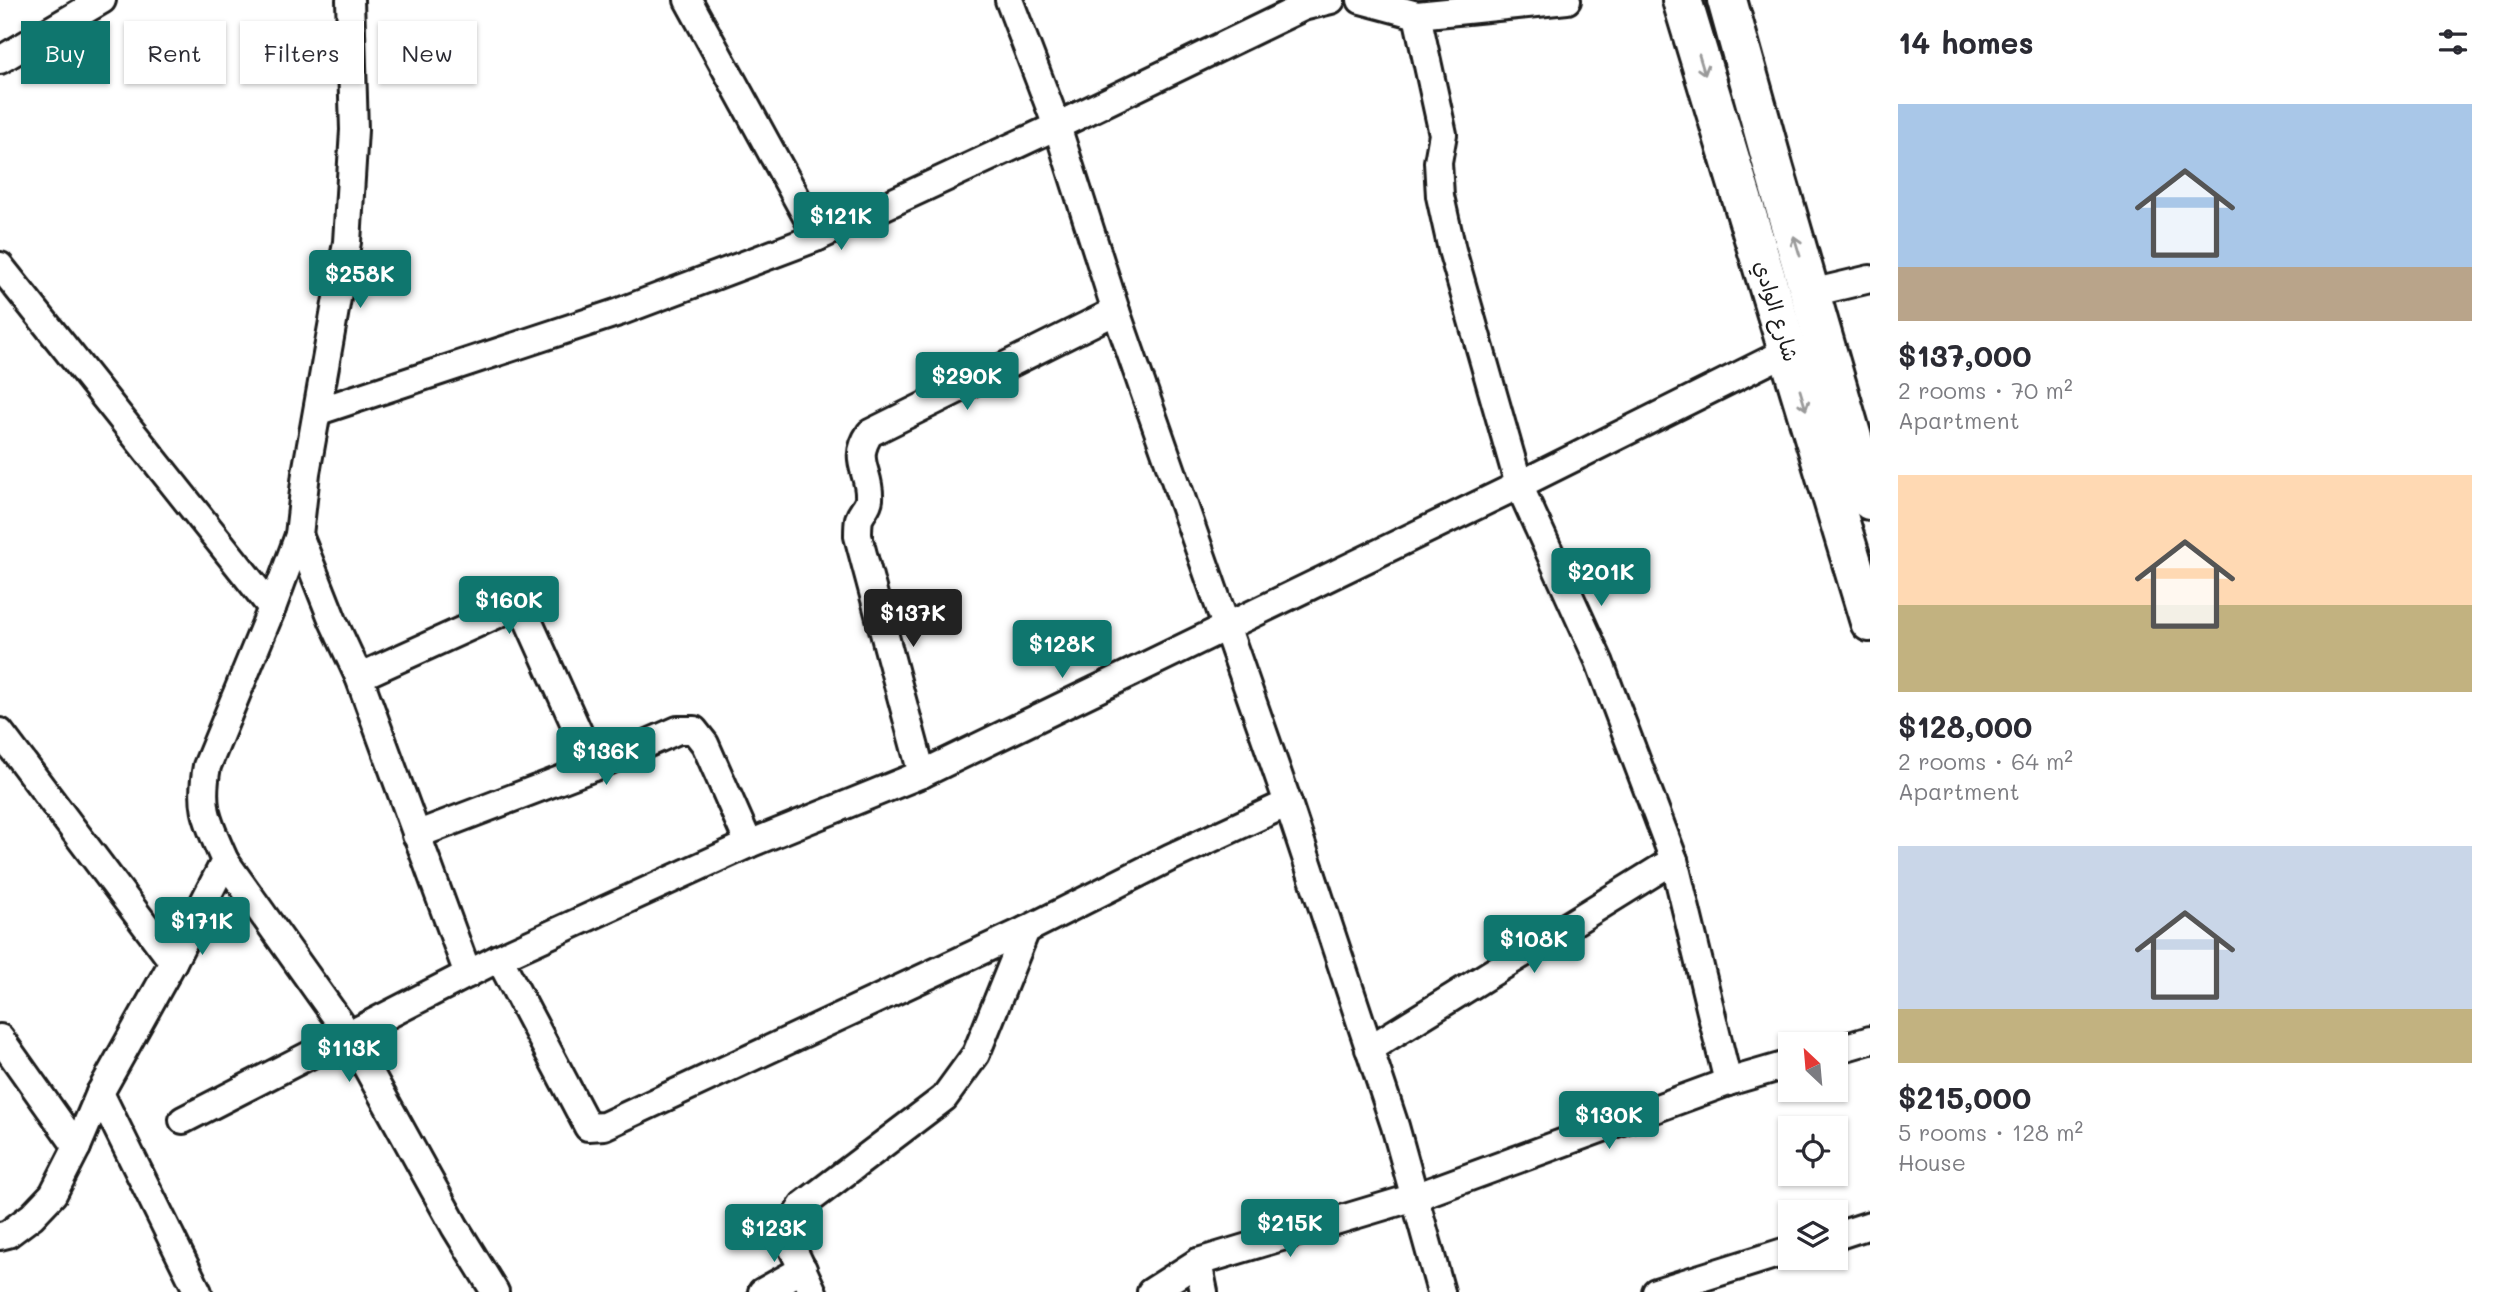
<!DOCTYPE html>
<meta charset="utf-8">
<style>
body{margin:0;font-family:Mali,"Playpen Sans Arabic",sans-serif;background:#f2f2f3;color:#2b2b33;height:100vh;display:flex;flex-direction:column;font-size:26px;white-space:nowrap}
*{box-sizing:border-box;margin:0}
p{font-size:23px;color:#7c7c81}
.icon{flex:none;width:38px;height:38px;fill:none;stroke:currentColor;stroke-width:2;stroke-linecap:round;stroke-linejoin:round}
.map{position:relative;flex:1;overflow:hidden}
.panel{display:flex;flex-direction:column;background:#fff;width:630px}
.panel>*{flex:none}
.top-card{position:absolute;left:21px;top:21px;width:665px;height:63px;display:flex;gap:14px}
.needle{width:46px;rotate:334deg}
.buttons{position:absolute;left:1778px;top:1032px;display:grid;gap:14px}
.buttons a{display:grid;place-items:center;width:70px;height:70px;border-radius:0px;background:#fff;box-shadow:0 2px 5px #0004;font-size:35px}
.price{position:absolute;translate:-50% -60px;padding:0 16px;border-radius:7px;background:#0f766e;color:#fff;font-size:23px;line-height:46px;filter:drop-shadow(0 2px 4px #0008)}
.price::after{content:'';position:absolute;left:50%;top:42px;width:21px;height:16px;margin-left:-10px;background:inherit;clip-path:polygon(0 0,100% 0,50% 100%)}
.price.on{background:#222;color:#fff}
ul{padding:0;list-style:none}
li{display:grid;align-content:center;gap:14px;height:371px;padding:0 28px}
li span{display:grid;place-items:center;height:217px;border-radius:0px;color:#555}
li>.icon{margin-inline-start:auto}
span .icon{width:126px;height:126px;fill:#fffc;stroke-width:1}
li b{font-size:30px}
h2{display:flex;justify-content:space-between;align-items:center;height:84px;padding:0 28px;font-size:30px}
.pill{padding:0 24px;border-radius:0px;background:#fff;box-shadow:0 2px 5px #0004;font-size:24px;line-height:63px}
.pill.on{background:#0f766e;color:#fff}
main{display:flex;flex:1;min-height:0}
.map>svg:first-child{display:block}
</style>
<main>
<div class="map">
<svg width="1870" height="1292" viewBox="0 0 1870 1292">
<rect width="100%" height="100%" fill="#fff"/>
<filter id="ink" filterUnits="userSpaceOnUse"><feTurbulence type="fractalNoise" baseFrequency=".0143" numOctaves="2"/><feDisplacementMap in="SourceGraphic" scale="14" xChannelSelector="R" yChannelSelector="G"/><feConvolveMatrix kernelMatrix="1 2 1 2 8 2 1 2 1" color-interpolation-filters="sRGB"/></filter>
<g filter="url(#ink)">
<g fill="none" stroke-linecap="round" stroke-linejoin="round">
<defs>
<g id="street">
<polyline points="688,0 818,237"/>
<polyline points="1009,0 1057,126 1116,311 1288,803 1395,1126 1441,1292"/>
<polyline points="1361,0 1417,15 1567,0"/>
<polyline points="1417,15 1443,134 1438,162 1440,196 1452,250 1519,485 1599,661 1674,860 1728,1082"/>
<polyline points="0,60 102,0"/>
<polyline points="0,266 272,608"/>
<polyline points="1811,293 1870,279"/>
<polyline points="319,411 619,312 818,237 1057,126 1303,7 1331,0"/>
<polyline points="299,535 333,621 359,677 468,974"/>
<polyline points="359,677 507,610 520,610 527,618 594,767"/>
<polyline points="0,732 173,962"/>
<path d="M922,774L858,536C858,531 858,524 859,519C862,511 868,507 869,499C871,472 851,461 870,433L1116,311"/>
<polyline points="416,835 594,767 678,730 694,730 705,744 749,844"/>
<polyline points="225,861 349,1035 455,1227 495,1292"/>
<polyline points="499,958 588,1127 604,1126 1026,930 1169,858 1288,803"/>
<polyline points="0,1038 77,1147"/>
<polyline points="1369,1049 1674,860"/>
<polyline points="1836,1050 1870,1040"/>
<polyline points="100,1093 198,1292"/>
<polyline points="183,1120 499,958 749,844 922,774 1519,485 1788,351"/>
<path d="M0,1236L8,1234L32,1216L53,1194L77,1147L100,1093L173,962L225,861C208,822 199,809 207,766L272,608L299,535L306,473L347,242L354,130L350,0"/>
<polyline points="1836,1236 1870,1225"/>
<polyline points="1198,1262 1204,1292"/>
<polyline points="762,1292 803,1269"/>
<polyline points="813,1292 791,1245 791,1224 803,1205 944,1098 976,1054 1026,930"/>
<polyline points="1151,1292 1198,1262 1415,1197 1728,1082 1790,1064"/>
<polyline points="1656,1292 1790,1250"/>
</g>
<g id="secondary">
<polyline points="1682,0 1870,622"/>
<polyline points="1727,0 1774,169 1870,500"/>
</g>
</defs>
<use href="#street" stroke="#1c1c1c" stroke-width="32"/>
<use href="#secondary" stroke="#1c1c1c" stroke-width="44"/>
<use href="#street" stroke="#fff" stroke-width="26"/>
<use href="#secondary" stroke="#fff" stroke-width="38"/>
</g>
<defs><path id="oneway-shaft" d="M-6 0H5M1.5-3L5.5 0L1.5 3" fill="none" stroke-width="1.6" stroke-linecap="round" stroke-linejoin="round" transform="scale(1.75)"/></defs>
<g stroke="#999">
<use href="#oneway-shaft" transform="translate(1702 65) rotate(73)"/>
<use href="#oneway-shaft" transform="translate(1797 246) rotate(-107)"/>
<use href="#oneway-shaft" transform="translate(1803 400) rotate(73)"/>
</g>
</g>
<g text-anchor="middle" stroke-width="5" stroke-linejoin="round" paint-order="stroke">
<g font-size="21" fill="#1c1c1c" stroke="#fff">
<text transform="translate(1776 311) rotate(73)" y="7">شارع الوادي</text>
</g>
</g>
</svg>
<div class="buttons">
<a><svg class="needle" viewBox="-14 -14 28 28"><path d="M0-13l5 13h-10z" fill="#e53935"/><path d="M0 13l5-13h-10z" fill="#7c7c81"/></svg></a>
<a><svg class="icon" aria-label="locate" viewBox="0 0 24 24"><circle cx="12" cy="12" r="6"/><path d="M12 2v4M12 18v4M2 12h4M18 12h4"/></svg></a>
<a><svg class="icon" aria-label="layers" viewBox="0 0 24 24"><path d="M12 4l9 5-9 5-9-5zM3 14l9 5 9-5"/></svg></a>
</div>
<b class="price" style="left:841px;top:252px">$121K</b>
<b class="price" style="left:360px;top:310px">$258K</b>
<b class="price" style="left:967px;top:412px">$290K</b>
<b class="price" style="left:1601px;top:608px">$201K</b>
<b class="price" style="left:509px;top:636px">$160K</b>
<b class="price on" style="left:913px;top:649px">$137K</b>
<b class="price" style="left:1062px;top:680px">$128K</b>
<b class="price" style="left:606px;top:787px">$136K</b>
<b class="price" style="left:202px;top:957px">$171K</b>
<b class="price" style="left:1534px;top:975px">$108K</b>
<b class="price" style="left:349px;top:1084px">$113K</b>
<b class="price" style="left:1609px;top:1151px">$130K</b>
<b class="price" style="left:1290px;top:1259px">$215K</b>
<b class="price" style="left:774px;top:1264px">$123K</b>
<div class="top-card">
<a class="pill on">Buy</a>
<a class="pill">Rent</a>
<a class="pill">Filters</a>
<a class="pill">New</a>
</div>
</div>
<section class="panel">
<h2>14 homes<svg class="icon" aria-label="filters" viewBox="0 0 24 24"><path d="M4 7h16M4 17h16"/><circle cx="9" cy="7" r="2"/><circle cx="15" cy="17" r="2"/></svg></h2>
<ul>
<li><span style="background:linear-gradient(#a9c7e8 75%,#b9a48a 0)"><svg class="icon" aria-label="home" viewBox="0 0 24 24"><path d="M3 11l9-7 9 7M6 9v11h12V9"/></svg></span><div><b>$137,000</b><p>2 rooms · 70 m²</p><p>Apartment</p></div></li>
<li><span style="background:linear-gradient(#ffd9b3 60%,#c2b280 0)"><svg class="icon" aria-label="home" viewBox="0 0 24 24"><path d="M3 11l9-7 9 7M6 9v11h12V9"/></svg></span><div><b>$128,000</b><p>2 rooms · 64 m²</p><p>Apartment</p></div></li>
<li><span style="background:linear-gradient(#c9d6e8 75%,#c2b280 0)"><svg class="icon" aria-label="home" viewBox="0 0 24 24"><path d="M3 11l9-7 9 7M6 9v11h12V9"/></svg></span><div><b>$215,000</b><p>5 rooms · 128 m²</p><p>House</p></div></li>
</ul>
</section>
</main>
